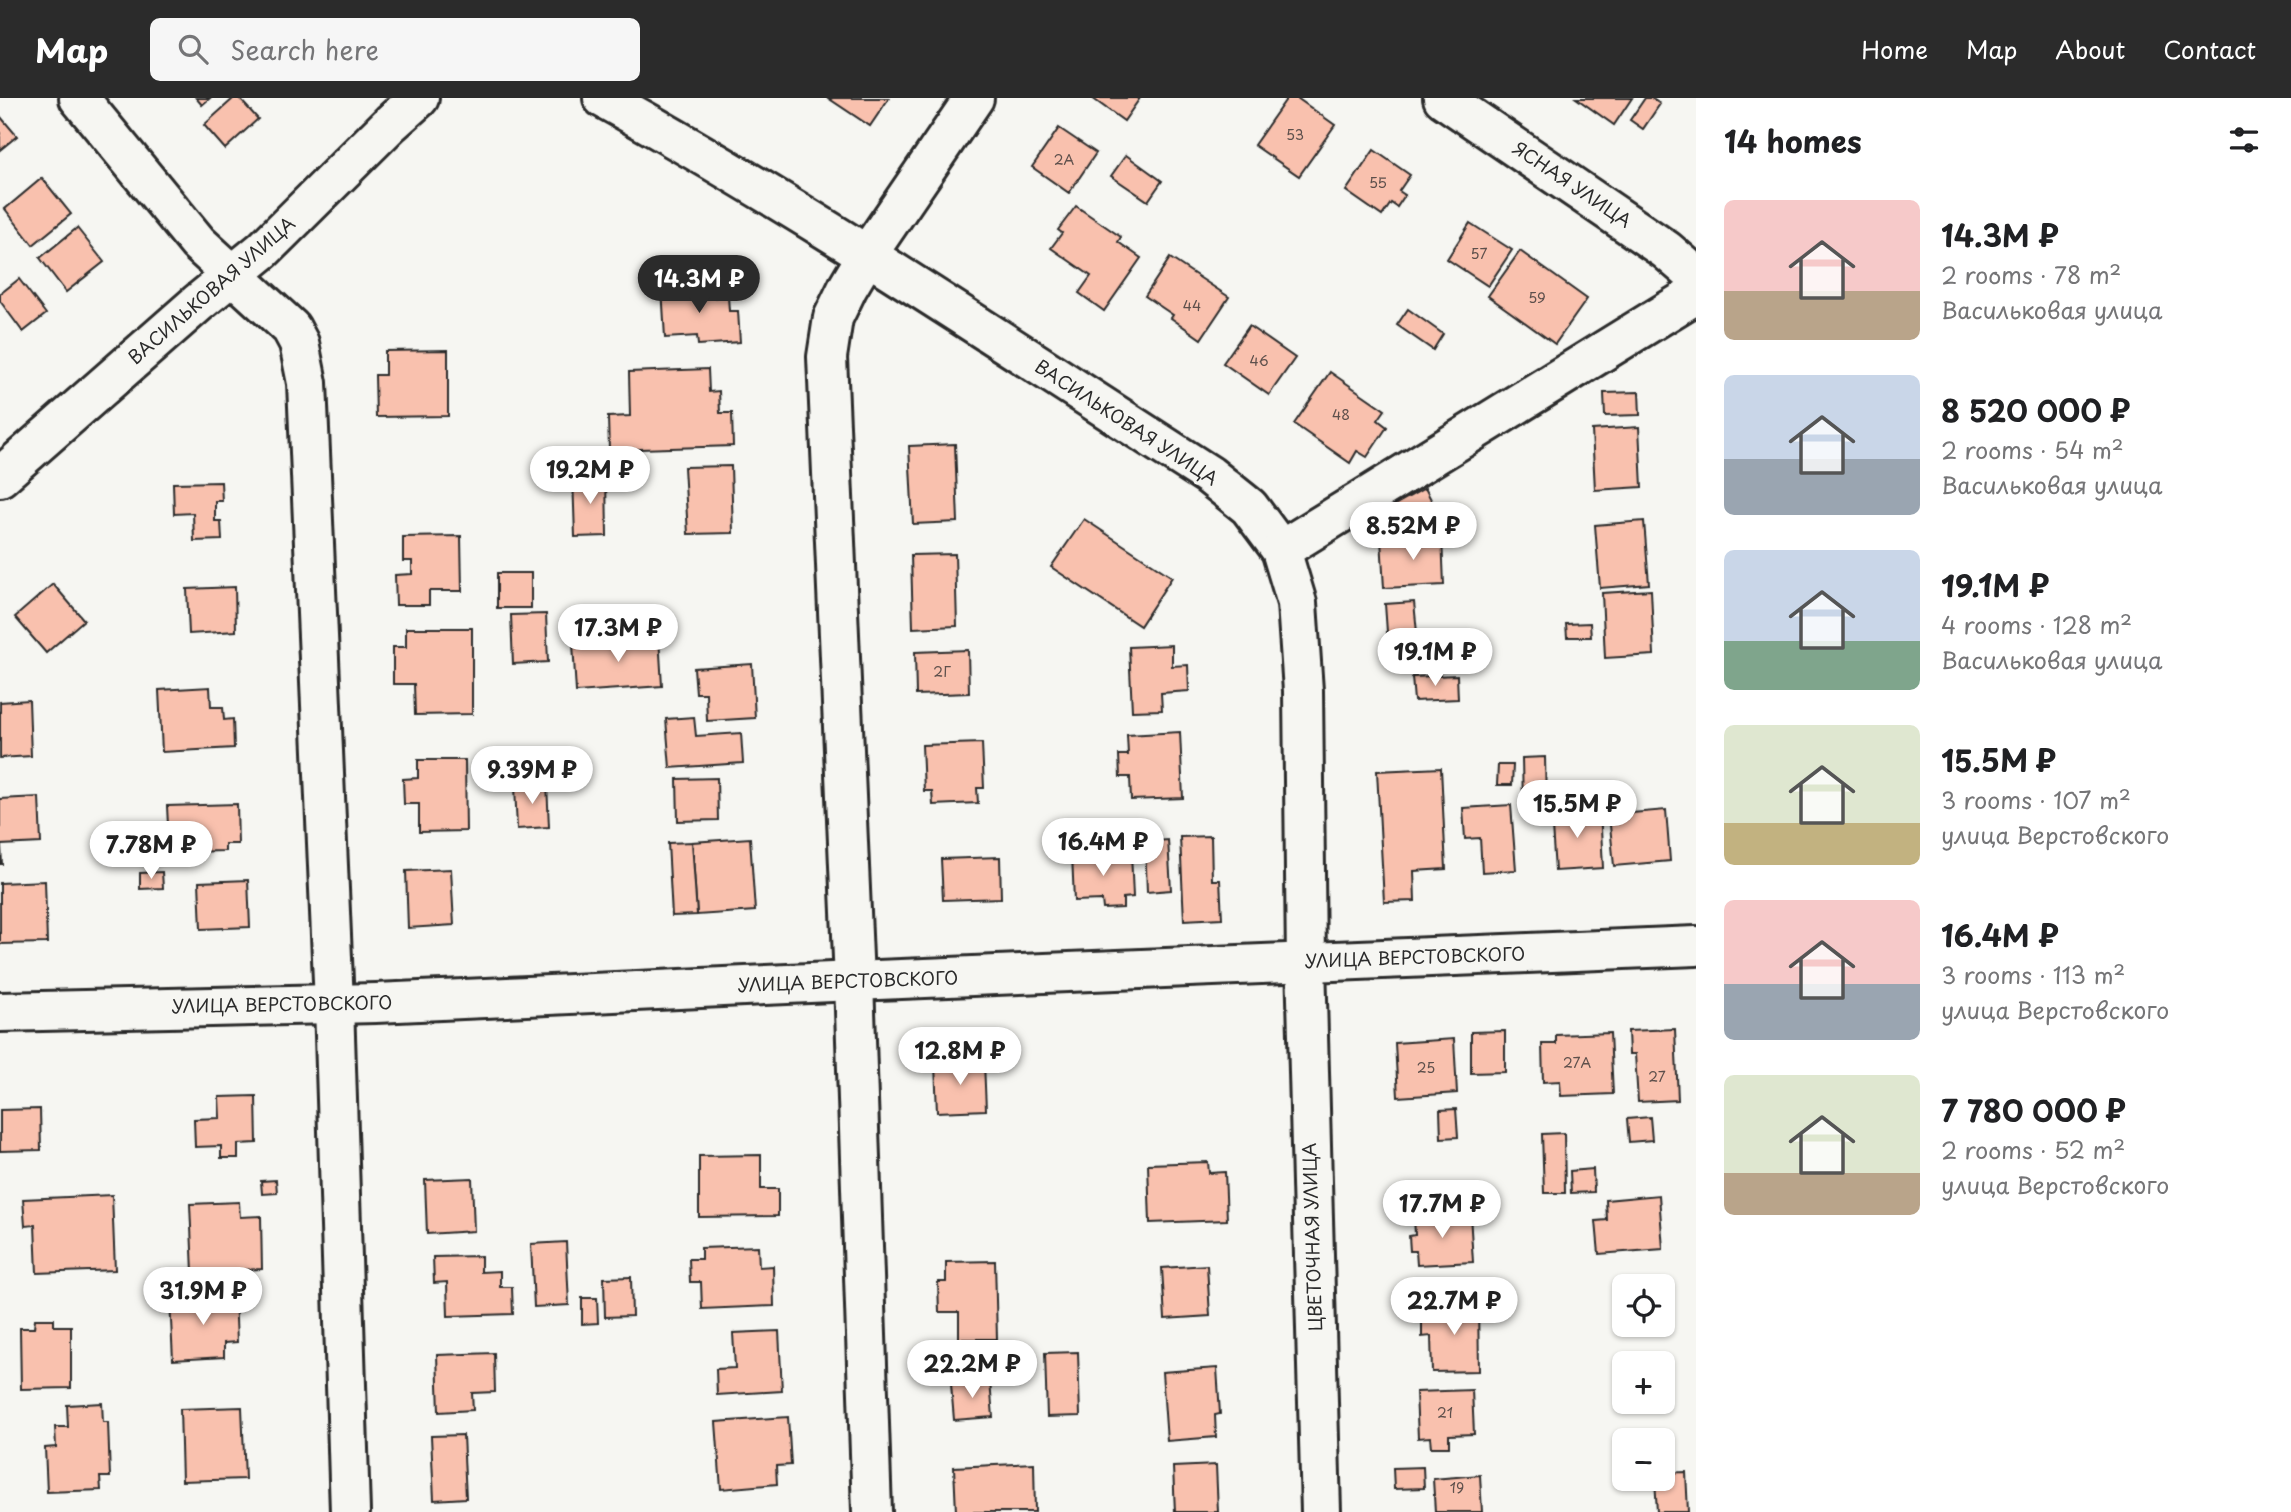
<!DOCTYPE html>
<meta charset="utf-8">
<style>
body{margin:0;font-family:"Playpen Sans",sans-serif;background:#f6f6f6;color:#202124;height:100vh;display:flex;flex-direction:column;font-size:26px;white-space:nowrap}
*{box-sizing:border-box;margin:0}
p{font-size:23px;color:#757577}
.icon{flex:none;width:38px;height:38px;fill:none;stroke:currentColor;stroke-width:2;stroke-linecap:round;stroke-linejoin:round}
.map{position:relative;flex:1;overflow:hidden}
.side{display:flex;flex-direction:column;background:#fff;width:595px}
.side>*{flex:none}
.controls{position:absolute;left:1612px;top:1176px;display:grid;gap:14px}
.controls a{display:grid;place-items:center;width:63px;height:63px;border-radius:10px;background:#fff;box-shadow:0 2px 5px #0004;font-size:35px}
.price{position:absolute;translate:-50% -60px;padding:0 16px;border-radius:24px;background:#fff;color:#222;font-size:23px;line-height:46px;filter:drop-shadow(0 2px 4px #0008)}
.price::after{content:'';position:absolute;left:50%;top:42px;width:21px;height:16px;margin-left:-10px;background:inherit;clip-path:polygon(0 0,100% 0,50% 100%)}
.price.current{background:#2b2b2b;color:#fff}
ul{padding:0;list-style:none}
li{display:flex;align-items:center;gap:21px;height:175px;padding:0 28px}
li span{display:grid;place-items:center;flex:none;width:196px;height:140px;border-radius:10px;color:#555}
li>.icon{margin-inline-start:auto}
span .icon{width:84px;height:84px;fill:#fffc;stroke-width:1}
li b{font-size:30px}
h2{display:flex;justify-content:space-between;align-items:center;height:84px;padding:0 28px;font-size:30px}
header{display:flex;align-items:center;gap:42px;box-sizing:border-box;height:98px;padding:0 35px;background:#2b2b2b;color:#fff}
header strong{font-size:33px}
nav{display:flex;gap:38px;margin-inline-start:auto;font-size:24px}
.search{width:490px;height:63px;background:#f6f6f6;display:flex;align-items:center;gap:18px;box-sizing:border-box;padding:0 24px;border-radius:10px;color:#757577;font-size:26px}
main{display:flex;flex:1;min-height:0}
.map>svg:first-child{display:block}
</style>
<header>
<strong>Map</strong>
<div class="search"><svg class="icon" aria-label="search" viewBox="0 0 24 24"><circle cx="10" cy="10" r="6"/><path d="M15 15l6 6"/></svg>Search here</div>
<nav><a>Home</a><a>Map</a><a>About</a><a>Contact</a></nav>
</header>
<main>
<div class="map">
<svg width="1696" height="1414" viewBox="0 0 1696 1414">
<rect width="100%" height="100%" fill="#f6f6f2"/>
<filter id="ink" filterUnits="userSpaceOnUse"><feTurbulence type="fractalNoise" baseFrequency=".0143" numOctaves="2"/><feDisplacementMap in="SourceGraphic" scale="14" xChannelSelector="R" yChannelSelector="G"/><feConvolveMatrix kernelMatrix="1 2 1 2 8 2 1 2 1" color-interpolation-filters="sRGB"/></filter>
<g filter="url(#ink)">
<g fill="#f9c1ae" stroke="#2b2b2b" stroke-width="2">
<polygon points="196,0 210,0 202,7"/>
<polygon points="234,0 239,0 258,21 225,51 204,27"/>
<polygon points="828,0 889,0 870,28"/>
<polygon points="1092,0 1140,0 1124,23"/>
<polygon points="1287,0 1297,0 1335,27 1299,78 1254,47"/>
<polygon points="1576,0 1632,0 1614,27"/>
<polygon points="1645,0 1651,0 1660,6 1643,31 1630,22"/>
<polygon points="0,18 17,38 0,52"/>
<polygon points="1059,30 1096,55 1069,95 1032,69"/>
<polygon points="1374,52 1410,77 1399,93 1405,97 1397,109 1391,105 1382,118 1346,93"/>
<polygon points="1126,57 1162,83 1148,103 1111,78"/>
<polygon points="42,80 71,116 33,147 5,111"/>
<polygon points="1076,108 1121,139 1118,144 1141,160 1104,213 1079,195 1091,178 1051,150 1062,135 1058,132"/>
<polygon points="1470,125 1512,152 1488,188 1447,161"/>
<polygon points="77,130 104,164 66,194 40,160"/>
<polygon points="1520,153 1587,201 1555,246 1488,198"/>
<polygon points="1170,160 1229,199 1201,241 1171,220 1173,217 1145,198"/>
<polygon points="19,181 46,216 23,234 0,203 0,196"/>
<polygon points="710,186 711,200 728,198 729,213 738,213 740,244 698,247 697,238 665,240 662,189"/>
<polygon points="1408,211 1443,236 1433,252 1397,227"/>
<polygon points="1249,228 1295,260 1269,297 1223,265"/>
<polygon points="448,252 448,318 376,319 375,277 385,277 385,253"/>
<polygon points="708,271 709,294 719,293 720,315 732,315 733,348 609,352 608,319 630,318 629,274"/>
<polygon points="1330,274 1385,312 1378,322 1387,329 1367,359 1357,353 1350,365 1294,326"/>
<polygon points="1639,294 1640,317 1605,318 1604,295"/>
<polygon points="1639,329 1642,389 1595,392 1592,332"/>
<polygon points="955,346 958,424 913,426 909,348"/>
<polygon points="731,368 733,435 688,436 684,369"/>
<polygon points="606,377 607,438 575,439 573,378"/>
<polygon points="221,384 222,403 215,403 215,423 221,423 222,442 194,443 193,415 174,416 173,385"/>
<polygon points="1425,390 1437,413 1403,432 1391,409"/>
<polygon points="1084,421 1172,479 1140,528 1051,469"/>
<polygon points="1644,423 1649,486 1600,490 1595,427"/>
<polygon points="461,438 462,493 429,493 429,507 396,507 395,477 412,476 412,463 403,463 403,439"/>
<polygon points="1442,438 1444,487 1384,490 1381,441"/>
<polygon points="955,456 957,528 913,530 911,457"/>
<rect x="497" y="475" width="34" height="35"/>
<polygon points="53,486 84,522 46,555 15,519"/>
<polygon points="235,489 236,533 189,536 187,491"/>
<polygon points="1651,492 1654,557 1605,560 1602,495"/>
<polygon points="1414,504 1418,545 1388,548 1385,506"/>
<polygon points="546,516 548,564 513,566 511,517"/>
<polygon points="1590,525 1591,539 1567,539 1566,526"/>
<polygon points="406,530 472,530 472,616 415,617 414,586 393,586 393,549 406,549"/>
<polygon points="659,539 662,588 576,594 573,545"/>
<polygon points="1172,547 1172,568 1188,567 1189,593 1161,595 1162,612 1132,613 1129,549"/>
<polygon points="968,552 969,595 916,597 915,554"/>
<polygon points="752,566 755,620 707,623 706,595 696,595 694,570"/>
<polygon points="1457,577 1458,601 1414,603 1412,579"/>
<polygon points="210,589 211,609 223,609 224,622 233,621 234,650 162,654 159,592"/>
<polygon points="29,602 31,658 0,660 0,604"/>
<polygon points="694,619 696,638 741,635 743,665 670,670 666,621"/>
<polygon points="1180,634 1183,700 1131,702 1130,679 1120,679 1119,657 1128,657 1127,637"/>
<polygon points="982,645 984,690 977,690 978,705 933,707 932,693 924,693 922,647"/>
<polygon points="1545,659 1546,706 1523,706 1522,660"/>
<polygon points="418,662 465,662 466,733 419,734 419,706 404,706 403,681 418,680"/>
<polygon points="1498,667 1513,667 1512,687 1497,687"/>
<polygon points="1441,670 1446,771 1414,773 1415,803 1384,804 1377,673"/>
<polygon points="717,680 718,722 678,723 677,681"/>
<polygon points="547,686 549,729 517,731 515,688"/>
<polygon points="39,699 41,745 1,747 2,766 0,766 0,701"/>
<polygon points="237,706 238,746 225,746 225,753 186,754 186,747 169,747 167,708"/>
<polygon points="1511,707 1516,772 1482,774 1480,740 1465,741 1463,710"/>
<polygon points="1600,711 1603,770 1555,773 1551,714"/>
<polygon points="1666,712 1670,763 1614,768 1609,717"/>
<polygon points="1211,738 1212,782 1220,782 1222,820 1184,822 1180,739"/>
<polygon points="750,740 755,813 697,817 692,744"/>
<polygon points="1168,742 1171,792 1147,794 1145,744"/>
<polygon points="692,744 697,817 672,818 668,745"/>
<polygon points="1131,754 1133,799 1123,800 1123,810 1103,811 1102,802 1074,803 1072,756"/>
<polygon points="1000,759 1001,800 943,802 941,761"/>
<polygon points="451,771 454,827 408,830 406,773"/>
<polygon points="162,774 163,790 140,791 140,775"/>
<polygon points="248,782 250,829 201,831 199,784"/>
<polygon points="45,783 47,845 0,846 0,785"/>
<polygon points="1675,931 1678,1002 1638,1004 1635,956 1629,956 1628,933"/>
<polygon points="1505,933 1505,974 1471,975 1471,934"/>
<polygon points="1610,935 1613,996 1561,998 1560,983 1543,984 1542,946 1556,946 1556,937"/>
<polygon points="1454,941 1457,995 1398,999 1395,945"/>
<polygon points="984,964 986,1012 937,1014 935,966"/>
<polygon points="256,998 257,1045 238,1046 238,1060 221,1060 221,1048 195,1049 194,1021 220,1020 219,999"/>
<polygon points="40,1011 41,1052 0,1053 0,1012"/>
<polygon points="1456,1011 1458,1039 1441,1040 1440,1012"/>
<polygon points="1650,1019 1652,1042 1629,1044 1627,1021"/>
<polygon points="1564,1035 1565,1095 1544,1095 1542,1036"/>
<polygon points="761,1057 761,1091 778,1091 778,1118 699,1119 699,1058"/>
<polygon points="1208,1064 1209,1075 1225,1074 1227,1122 1150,1125 1148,1066"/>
<polygon points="1593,1071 1594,1094 1571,1095 1570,1073"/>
<polygon points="472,1080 474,1133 427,1136 425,1082"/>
<polygon points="276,1082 277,1095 262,1096 261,1083"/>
<polygon points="112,1097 115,1172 37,1175 35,1127 25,1128 23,1101"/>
<polygon points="1659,1097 1663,1151 1599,1156 1596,1123 1607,1122 1606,1102"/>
<polygon points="239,1104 240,1119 261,1118 262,1171 193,1174 190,1106"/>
<polygon points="1470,1116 1473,1164 1417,1167 1416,1153 1410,1153 1409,1138 1415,1137 1414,1119"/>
<polygon points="566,1144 569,1207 534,1209 531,1146"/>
<polygon points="758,1148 759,1169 773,1168 774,1208 702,1211 701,1184 690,1184 689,1161 701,1161 701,1150"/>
<polygon points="481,1158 481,1174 500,1173 500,1189 512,1189 513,1216 448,1218 447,1184 434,1185 433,1159"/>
<polygon points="995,1163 997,1241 959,1241 959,1214 939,1214 938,1184 946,1184 946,1164"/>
<polygon points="1207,1167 1210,1218 1165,1221 1162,1170"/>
<polygon points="631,1179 632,1218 605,1219 604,1180"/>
<polygon points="235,1198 237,1244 224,1245 224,1259 173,1262 170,1202"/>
<polygon points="582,1200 597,1200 598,1225 582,1226"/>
<polygon points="1478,1204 1479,1273 1432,1274 1431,1238 1422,1239 1422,1223 1431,1223 1430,1206"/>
<polygon points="35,1221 54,1221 54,1228 71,1228 71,1290 21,1291 20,1230 34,1230"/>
<polygon points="779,1233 782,1293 717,1297 716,1271 735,1270 733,1235"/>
<polygon points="1078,1254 1080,1318 1047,1319 1045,1255"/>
<polygon points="494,1255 495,1294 472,1295 473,1312 439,1314 437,1257"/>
<polygon points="1217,1270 1220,1316 1215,1317 1216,1339 1167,1343 1162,1274"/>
<polygon points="990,1283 993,1319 954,1322 951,1286"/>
<polygon points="1472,1292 1474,1336 1449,1337 1449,1349 1431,1349 1430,1339 1418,1340 1416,1294"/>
<polygon points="102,1305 103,1324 108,1324 110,1379 100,1379 101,1392 47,1394 45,1350 56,1349 55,1329 68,1329 67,1307"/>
<polygon points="242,1309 245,1381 182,1383 180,1311"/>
<polygon points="788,1319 791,1367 776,1368 777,1386 721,1391 716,1324"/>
<polygon points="463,1337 466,1400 434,1402 431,1338"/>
<polygon points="1034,1365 1035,1414 956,1414 954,1369"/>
<polygon points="1216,1367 1218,1414 1175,1414 1173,1369"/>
<polygon points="1423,1369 1424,1390 1394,1391 1393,1370"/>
<polygon points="1686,1374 1688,1414 1657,1414 1655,1381 1662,1381 1662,1375"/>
<polygon points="1480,1377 1482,1414 1435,1414 1433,1381"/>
</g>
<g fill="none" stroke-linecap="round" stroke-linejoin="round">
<defs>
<g id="minor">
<polyline points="79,0 198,145 291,230 299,245 307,285 334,906 350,1414"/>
<path d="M603,0C811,115 1009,249 1209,377L1249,409L1281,452L1297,505L1303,593L1306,864L1321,1414"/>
<polyline points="1443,0 1666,152 1688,171 1696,180"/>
<polyline points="0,379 198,205 263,152 391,25 419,0"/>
<polyline points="1281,452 1696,196"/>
<polyline points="0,914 376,905 854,883 1696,848"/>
<polyline points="872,1414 854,883 827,259 833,220 848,189 867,157 974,0"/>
</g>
</defs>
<use href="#minor" stroke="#2b2b2b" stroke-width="44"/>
<use href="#minor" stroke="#f6f6f2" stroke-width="38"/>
</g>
</g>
<g text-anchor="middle" stroke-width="6" stroke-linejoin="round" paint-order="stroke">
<g font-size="14" fill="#5e504c">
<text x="1295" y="42">53</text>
<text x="1064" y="67">2А</text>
<text x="1378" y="90">55</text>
<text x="1479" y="161">57</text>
<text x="1537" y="205">59</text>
<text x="1192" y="213">44</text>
<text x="1259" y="268">46</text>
<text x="1341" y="322">48</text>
<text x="942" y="579">2Г</text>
<text x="1577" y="970">27А</text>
<text x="1426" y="975">25</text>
<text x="1657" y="984">27</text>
<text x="1445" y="1320">21</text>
<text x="1457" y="1395">19</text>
</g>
<g font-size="18" fill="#2b2b2b" stroke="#f6f6f2">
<text transform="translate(1572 87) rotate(34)" y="6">ЯСНАЯ УЛИЦА</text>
<text transform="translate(212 193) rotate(-41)" y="6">ВАСИЛЬКОВАЯ УЛИЦА</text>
<text transform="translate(1126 325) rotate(33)" y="6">ВАСИЛЬКОВАЯ УЛИЦА</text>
<text transform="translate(1415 860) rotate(-2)" y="6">УЛИЦА ВЕРСТОВСКОГО</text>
<text transform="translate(848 884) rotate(-2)" y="6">УЛИЦА ВЕРСТОВСКОГО</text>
<text transform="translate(282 907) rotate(-1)" y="6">УЛИЦА ВЕРСТОВСКОГО</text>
<text transform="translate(1313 1139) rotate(-92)" y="6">ЦВЕТОЧНАЯ УЛИЦА</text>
</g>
</g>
</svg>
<div class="controls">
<a><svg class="icon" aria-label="locate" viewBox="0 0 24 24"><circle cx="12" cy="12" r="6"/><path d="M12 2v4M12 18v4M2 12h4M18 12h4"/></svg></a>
<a>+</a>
<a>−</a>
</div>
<b class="price current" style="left:699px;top:217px">14.3M ₽</b>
<b class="price" style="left:590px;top:408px">19.2M ₽</b>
<b class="price" style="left:1413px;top:464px">8.52M ₽</b>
<b class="price" style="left:618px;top:566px">17.3M ₽</b>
<b class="price" style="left:1435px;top:590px">19.1M ₽</b>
<b class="price" style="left:532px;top:708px">9.39M ₽</b>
<b class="price" style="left:1577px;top:742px">15.5M ₽</b>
<b class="price" style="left:1103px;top:780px">16.4M ₽</b>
<b class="price" style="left:151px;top:783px">7.78M ₽</b>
<b class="price" style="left:960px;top:989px">12.8M ₽</b>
<b class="price" style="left:1442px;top:1142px">17.7M ₽</b>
<b class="price" style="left:203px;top:1229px">31.9M ₽</b>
<b class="price" style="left:1454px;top:1239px">22.7M ₽</b>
<b class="price" style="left:972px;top:1302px">22.2M ₽</b>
</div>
<section class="side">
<h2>14 homes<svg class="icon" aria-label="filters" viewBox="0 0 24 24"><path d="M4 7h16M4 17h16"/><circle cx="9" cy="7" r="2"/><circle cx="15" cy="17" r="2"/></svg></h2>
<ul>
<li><span style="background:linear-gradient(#f6c9c9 65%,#b9a48a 0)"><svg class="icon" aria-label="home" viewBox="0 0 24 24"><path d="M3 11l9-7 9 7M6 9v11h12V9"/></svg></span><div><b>14.3M ₽</b><p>2 rooms · 78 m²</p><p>Васильковая улица</p></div></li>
<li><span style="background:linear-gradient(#c9d6e8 60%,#9aa5b1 0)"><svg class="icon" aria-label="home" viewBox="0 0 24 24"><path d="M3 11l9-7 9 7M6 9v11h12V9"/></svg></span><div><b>8 520 000 ₽</b><p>2 rooms · 54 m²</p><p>Васильковая улица</p></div></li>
<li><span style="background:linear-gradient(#c9d6e8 65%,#7fa58c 0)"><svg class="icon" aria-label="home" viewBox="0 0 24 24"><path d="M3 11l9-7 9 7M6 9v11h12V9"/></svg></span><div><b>19.1M ₽</b><p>4 rooms · 128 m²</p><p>Васильковая улица</p></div></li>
<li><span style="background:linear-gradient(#dfe7d0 70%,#c2b280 0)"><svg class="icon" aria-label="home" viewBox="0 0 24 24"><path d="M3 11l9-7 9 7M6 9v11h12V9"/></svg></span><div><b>15.5M ₽</b><p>3 rooms · 107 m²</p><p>улица Верстовского</p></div></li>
<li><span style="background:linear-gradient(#f6c9c9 60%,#9aa5b1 0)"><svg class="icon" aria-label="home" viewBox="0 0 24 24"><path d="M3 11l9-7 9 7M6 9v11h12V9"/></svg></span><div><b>16.4M ₽</b><p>3 rooms · 113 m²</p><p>улица Верстовского</p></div></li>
<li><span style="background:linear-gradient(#dfe7d0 70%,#b9a48a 0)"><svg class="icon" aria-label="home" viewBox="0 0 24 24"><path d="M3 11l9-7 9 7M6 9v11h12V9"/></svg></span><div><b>7 780 000 ₽</b><p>2 rooms · 52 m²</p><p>улица Верстовского</p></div></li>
</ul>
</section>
</main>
